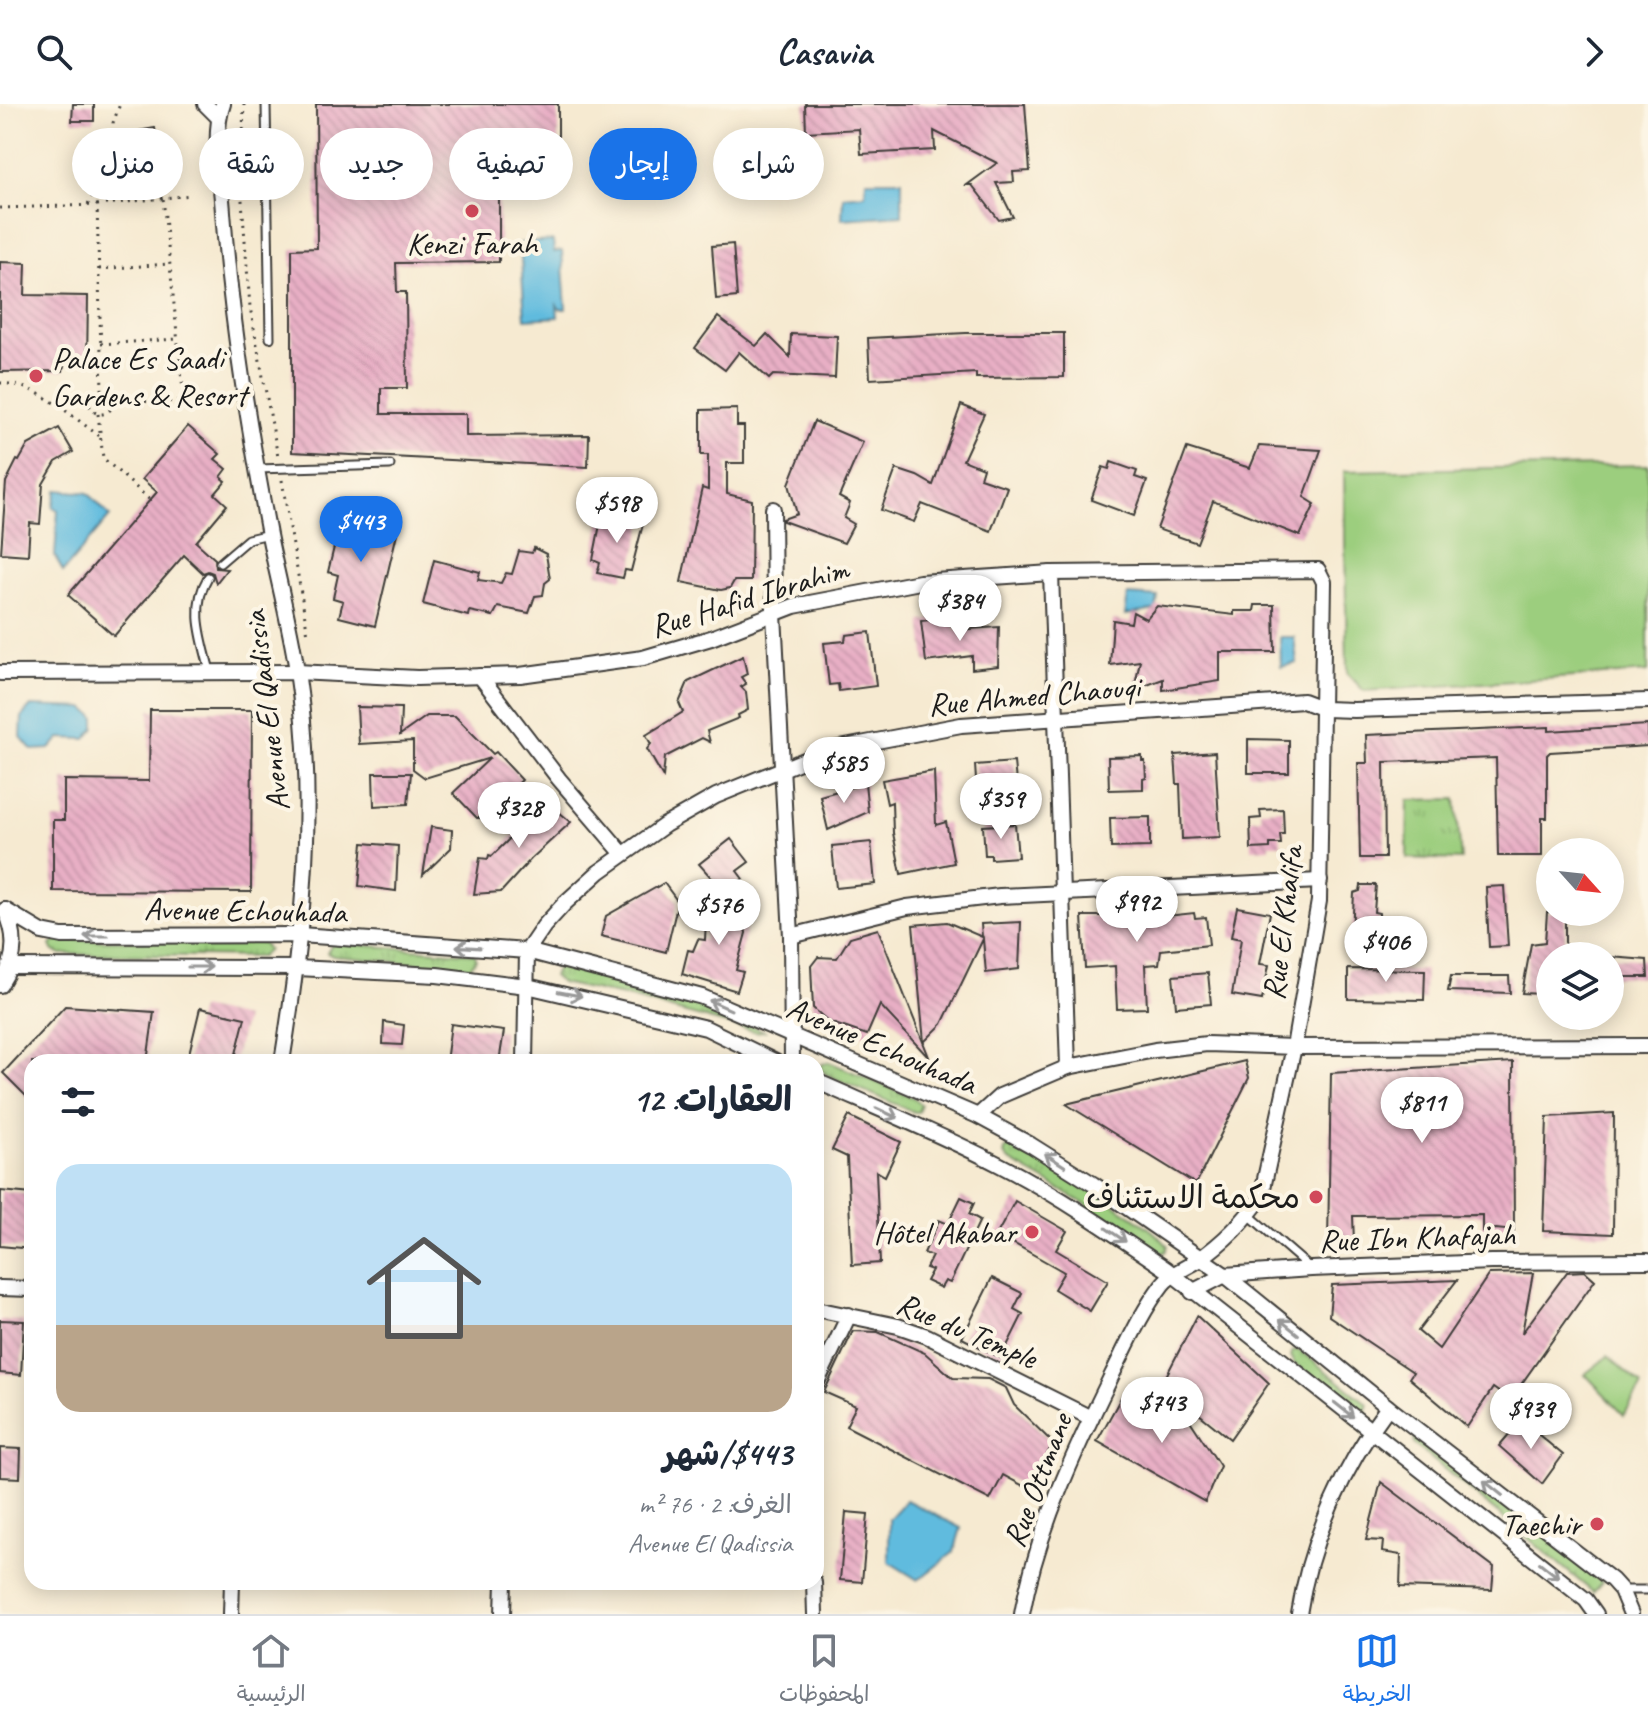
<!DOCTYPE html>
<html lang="ar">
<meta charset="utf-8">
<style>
body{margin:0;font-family:Caveat,"Playpen Sans Arabic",sans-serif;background:#f2f2f3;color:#1f2937;direction:rtl;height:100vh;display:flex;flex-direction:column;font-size:30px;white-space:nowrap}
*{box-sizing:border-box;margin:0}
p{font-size:26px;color:#747a83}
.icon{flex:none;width:44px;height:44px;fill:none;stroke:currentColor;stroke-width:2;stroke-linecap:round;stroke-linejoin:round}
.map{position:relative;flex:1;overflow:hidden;direction:ltr}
.side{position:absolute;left:24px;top:950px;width:800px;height:536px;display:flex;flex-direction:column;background:#fff;border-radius:24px;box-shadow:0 4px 20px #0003;direction:rtl}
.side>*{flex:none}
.guide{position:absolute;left:24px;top:24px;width:800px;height:72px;direction:rtl;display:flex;gap:16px}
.needle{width:52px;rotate:117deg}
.buttons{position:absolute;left:1536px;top:734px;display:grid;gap:16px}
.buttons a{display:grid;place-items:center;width:88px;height:88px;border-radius:50%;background:#fff;box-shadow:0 4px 20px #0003;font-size:40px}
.price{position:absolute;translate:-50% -68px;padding:0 18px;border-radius:28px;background:#fff;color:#222;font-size:26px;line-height:52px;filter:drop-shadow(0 2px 4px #0008)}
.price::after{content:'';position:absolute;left:50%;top:48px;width:24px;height:18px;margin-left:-12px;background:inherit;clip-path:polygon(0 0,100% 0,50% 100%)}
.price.on{background:#1a73e8;color:#fff}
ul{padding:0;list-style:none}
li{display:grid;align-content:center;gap:16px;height:424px;padding:0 32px}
li span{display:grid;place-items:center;height:248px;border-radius:24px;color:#555}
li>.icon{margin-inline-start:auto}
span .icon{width:144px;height:144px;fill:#fffc;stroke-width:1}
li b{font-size:34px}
h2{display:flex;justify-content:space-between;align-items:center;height:96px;padding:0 32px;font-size:34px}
.chip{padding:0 28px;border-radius:36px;background:#fff;box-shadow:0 4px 20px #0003;font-size:28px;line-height:72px}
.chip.on{background:#1a73e8;color:#fff}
header{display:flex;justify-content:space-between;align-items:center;height:104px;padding:0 32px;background:#fff;font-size:36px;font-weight:700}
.tab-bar{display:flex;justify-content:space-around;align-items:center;height:112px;border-top:2px solid #e0e1e3;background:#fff;font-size:22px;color:#747a83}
.tab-bar a{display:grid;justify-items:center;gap:4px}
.tab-bar .on{color:#1a73e8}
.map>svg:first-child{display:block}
</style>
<header><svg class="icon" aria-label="forward" viewBox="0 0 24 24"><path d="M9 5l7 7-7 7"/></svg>Casavia<svg class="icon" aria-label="search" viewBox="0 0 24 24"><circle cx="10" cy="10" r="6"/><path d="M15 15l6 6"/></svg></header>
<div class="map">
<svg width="1648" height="1510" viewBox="0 0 1648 1510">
<defs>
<pattern id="grass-tufts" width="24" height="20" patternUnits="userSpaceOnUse" patternTransform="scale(2)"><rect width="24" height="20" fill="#9cce7e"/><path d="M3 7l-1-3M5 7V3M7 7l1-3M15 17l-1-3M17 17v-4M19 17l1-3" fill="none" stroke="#86b06c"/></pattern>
<pattern id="building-back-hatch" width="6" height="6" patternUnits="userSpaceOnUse" patternTransform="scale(2)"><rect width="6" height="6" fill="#e8afc5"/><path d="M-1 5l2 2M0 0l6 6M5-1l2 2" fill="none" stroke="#c696a9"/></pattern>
</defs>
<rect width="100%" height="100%" fill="#fcf5e5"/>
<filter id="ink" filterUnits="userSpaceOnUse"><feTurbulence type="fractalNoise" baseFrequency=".0125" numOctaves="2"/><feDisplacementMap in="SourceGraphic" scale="16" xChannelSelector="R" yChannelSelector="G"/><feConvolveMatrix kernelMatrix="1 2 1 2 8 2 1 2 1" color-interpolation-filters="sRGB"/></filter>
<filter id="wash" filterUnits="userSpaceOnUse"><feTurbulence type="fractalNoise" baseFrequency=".006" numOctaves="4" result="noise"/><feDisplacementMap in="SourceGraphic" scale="32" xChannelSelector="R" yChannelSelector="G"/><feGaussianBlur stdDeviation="1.8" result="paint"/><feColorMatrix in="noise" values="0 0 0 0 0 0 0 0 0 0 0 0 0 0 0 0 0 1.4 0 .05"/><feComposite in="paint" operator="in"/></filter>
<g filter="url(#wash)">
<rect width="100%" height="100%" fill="#f6ead1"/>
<g fill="url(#grass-tufts)" stroke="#5c754d" stroke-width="2">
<polygon points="1456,695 1461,756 1407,754 1408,696"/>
<polygon points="57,836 255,838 263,839 268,846 261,853 59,850 53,846 51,841"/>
<polygon points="333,839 475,850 476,855 470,864 333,852 327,849"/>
<polygon points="562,864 690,894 764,927 756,928 623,892 561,879 553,872 556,865"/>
<polygon points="829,958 914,994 921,1001 918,1008 914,1008 825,970 820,964 822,960"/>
<path d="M1010,1042C1029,1050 1047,1062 1065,1072C1095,1090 1146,1116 1168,1142L1165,1148L1159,1149L1085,1100L1008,1056L1004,1051L1005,1046Z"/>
<polygon points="1299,1246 1368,1300 1364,1312 1294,1259 1291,1252 1293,1247"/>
<polygon points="1415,1328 1423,1329 1602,1478 1593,1488 1414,1340"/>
</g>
<g fill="#9cce7e" stroke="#5c754d" stroke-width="2">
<polygon points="1648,361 1648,568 1364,587 1347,569 1344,367"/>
<polygon points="1608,1252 1642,1282 1624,1311 1585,1270"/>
</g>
<g fill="#60bbde" stroke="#3e6c7d" stroke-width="2">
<polygon points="866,76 902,76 902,111 842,115 843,92 865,90"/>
<polygon points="553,137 554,148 562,147 566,205 560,205 557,201 558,213 525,215 520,139"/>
<polygon points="57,386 88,389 110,412 63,468 55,452 58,406 53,403"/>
<polygon points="1128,491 1158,493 1156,506 1125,511"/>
<polygon points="1280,533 1294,533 1297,559 1281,563"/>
<polygon points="31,602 84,604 95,613 95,624 86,635 60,634 50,645 32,646 21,633 22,612"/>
<polygon points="906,1396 961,1424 954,1448 918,1476 889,1458 889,1415"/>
</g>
<g id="blocks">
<g fill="url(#building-back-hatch)">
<polygon points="73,0 94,0 94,17 72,17"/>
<polygon points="316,0 558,0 558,84 499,84 499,158 396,159 397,188 406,188 407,284 381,284 381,310 466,310 466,332 589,331 588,363 292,348 292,145 317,144"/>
<polygon points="805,0 1025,0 1030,67 1013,68 1014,78 996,79 1013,113 999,116 972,81 967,81 997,59 934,27 935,46 861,50 859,25 806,28"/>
<polygon points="155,24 157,39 140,42 138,27"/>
<polygon points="733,140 737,193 716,195 712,142"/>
<polygon points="0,158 26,159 25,191 88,192 87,260 65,258 63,267 0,268"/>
<polygon points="718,213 756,242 767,230 790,253 791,230 837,232 835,274 773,271 769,275 739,248 725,266 695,244"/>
<polygon points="966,229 1064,229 1064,273 976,274 976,269 870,275 868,234"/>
<polygon points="961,301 984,310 963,356 983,364 980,374 1007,383 991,427 922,400 914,418 881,406 896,365 917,372 933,381"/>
<polygon points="737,305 737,322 744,322 744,359 727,359 727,390 752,396 751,477 734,477 730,484 721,486 681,478 702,384 708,386 708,351 701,351 701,306"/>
<polygon points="814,317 863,338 839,393 850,399 844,414 854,420 844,439 783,417 783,415 797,410 789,380"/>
<polygon points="188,322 220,350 215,355 227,365 221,373 226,377 215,390 227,401 196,438 215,455 216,464 227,465 216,479 213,469 208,467 203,469 184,451 114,532 68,491 157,388 142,375"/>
<polygon points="59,324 73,348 56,358 43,380 40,420 30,419 28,451 1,449 6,378 17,356 19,357 28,341"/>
<polygon points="1259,342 1321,346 1304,393 1315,400 1300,432 1213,397 1197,439 1157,425 1187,344 1250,364"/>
<polygon points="1111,358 1137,367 1135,373 1147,377 1134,412 1091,396 1103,363 1109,365"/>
<polygon points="335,406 399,421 375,522 339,513 343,497 333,494 338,471 328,468 335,439 328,438"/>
<polygon points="602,410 643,420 631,467 625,466 623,474 597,469 600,459 593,456"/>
<polygon points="534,444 546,450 550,475 545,479 543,491 535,492 529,509 498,503 493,512 469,507 468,512 423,500 434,456 480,468 478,476 501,479 506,469 512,470 519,447 532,449"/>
<polygon points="1255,501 1274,501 1275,548 1220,548 1220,577 1163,586 1163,575 1134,586 1140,557 1110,561 1113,516 1131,519 1133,508 1146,515 1157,502 1234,511 1234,507 1254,507"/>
<polygon points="953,513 955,526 999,523 998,562 972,565 972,552 926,558 921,517"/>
<polygon points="870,528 876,582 839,587 838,580 829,581 824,539 845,537 846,531"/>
<polygon points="743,552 747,570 741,573 746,580 741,583 746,588 748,606 738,611 739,614 707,627 710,638 702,634 665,653 663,673 647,645 651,640 646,631 683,608 679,599 688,578"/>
<polygon points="357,603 401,604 400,631 427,612 455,612 493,650 496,648 522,676 482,714 477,714 453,689 490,654 425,674 413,665 413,637 359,640"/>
<polygon points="150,606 252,606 251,788 53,787 53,716 64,716 64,676 149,677"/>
<polygon points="1648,621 1648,642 1550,648 1547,651 1547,714 1542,714 1542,752 1498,752 1496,654 1384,658 1385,754 1360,754 1358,659 1367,659 1366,631 1549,623 1549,627"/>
<polygon points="1248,635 1289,636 1289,669 1248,669"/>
<polygon points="1215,648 1220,733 1182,735 1180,680 1177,680 1175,651"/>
<polygon points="1142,652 1142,657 1145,657 1146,674 1143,675 1143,685 1109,686 1108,653"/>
<polygon points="1014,658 1017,688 977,691 975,661"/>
<polygon points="934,667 936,721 946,718 954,759 901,770 893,729 892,698 887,700 882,676"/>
<polygon points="373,669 411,669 408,700 374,702"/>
<polygon points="865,679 868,708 828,726 820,692"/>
<polygon points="547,698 571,718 531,755 501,788 474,790 480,754 488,755 489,751 492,752"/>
<polygon points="1283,705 1284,730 1280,730 1281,740 1270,740 1270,744 1251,745 1250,715 1261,714 1260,706"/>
<polygon points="1150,713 1150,743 1111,744 1110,714"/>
<polygon points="1015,720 1018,753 991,755 991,751 985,751 983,722"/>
<polygon points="431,723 452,726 451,744 423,771"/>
<polygon points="731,735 749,758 737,767 743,775 724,788 699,760"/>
<polygon points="871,738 875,780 836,784 832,742"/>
<polygon points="363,739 398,742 396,787 359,782"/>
<polygon points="664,779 678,798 666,848 601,832 606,812"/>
<polygon points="1361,781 1376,781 1374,808 1379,809 1379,831 1352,830 1354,789 1360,787"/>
<polygon points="1504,782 1508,842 1489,843 1486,783"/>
<polygon points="1156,796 1148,814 1194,809 1195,814 1206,813 1209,841 1161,846 1159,860 1145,861 1147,904 1117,905 1115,862 1085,864 1082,812 1104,812 1107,797 1137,800"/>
<polygon points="742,799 746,829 736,866 743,868 737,887 682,870 688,846 693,847 698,835 705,836 707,800"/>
<polygon points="1237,803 1270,809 1260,860 1269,861 1262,896 1232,891 1241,835 1231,833"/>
<polygon points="1547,808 1565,808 1565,852 1550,852 1550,871 1547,871 1543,890 1522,889 1531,840 1545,838"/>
<polygon points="947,818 982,833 981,820 1021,818 1019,865 986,869 983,835 942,920 924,938 913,821"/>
<polygon points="878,825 929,953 928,953 880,901 867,931 829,918 813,904 811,862 818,853 837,854 850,833"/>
<polygon points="1610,853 1647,856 1648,873 1610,873"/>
<polygon points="1348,865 1425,866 1424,896 1348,895"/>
<polygon points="1208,869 1211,900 1176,903 1173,872"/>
<polygon points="1451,872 1509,872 1510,889 1448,887"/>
<polygon points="65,902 154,908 147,958 78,954 75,958 32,958 32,998 3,969"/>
<polygon points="200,904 245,914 234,958 187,958"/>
<polygon points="384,918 404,921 402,941 383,940"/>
<polygon points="451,920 504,927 499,958 446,958"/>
<polygon points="1245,957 1249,974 1196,1080 1066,1000"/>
<polygon points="1513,958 1514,1127 1496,1125 1482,1127 1482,1111 1353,1112 1354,1138 1328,1138 1331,969"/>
<polygon points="1614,1009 1613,1130 1543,1127 1547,1013"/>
<polygon points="849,1012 901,1038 885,1072 876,1067 880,1159 852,1161 847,1053 832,1046"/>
<polygon points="1,1087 32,1090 32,1145 0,1142"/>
<polygon points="961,1093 974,1099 969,1110 980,1116 950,1179 945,1177 941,1184 926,1177 932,1166 926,1164 932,1152 924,1149 939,1116 948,1120"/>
<polygon points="1015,1097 1067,1127 1056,1146 1108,1177 1090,1207 1054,1185 1064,1168 997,1130"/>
<polygon points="1585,1167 1595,1176 1510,1296 1493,1284 1467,1323 1409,1274 1413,1268 1329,1212 1332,1181 1457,1176 1418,1227 1439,1245 1489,1170 1533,1169 1522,1229 1567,1168"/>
<polygon points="992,1174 1022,1189 1014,1205 1023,1210 1001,1254 962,1234"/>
<polygon points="1197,1212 1269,1279 1230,1335 1162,1280"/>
<polygon points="0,1216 24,1217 21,1271 0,1269"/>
<polygon points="853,1227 878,1228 925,1249 953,1274 988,1275 1006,1284 1014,1301 1053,1339 1029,1385 1003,1371 990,1396 846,1322 856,1302 824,1288"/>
<polygon points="1123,1290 1189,1315 1220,1362 1205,1398 1097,1337"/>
<polygon points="1521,1316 1563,1351 1542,1380 1499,1342"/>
<polygon points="0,1344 21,1345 20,1374 0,1373"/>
<polygon points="1381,1378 1494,1463 1492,1486 1400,1483 1401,1451 1382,1448 1383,1437 1366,1436"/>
<polygon points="846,1408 868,1410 862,1478 840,1476"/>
</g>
</g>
</g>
<g filter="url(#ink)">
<use href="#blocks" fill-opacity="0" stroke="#3d3b37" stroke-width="2"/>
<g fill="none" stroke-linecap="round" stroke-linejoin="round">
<defs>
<g id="service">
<polyline points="266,0 270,234"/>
<polyline points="257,365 390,361"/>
<polyline points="220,459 248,435 269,430"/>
<path d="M208,473C190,503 202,535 210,567"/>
<polyline points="1249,1111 1309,1163"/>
<polyline points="1621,1486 1648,1486"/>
</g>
<g id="minor">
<polyline points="205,0 218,13"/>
<path d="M223,0C212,29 221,76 223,108C231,217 249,324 269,431C278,476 290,521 297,567C317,698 303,828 282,958"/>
<polyline points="773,405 774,510 791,832 792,958"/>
<polyline points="1051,469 1068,963"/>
<path d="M0,569L297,568L417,574L520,571L643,554L711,534L794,502L920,478L1051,469L1318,466L1324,478L1319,797L1294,943L1261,1093C1245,1117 1221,1140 1197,1157C1186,1164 1170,1170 1162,1181C1142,1207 1127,1241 1112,1271C1075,1346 1037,1427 1022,1510"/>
<polyline points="480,572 559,675 623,750"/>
<polyline points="5,806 42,828 62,832 300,831 527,847 702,893 978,1012 1031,1041 1093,1080 1225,1171 1388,1303 1612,1476 1621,1486 1631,1510"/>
<polyline points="791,832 907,803 1000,792 1320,777"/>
<polyline points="10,863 297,864 437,871 527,882 706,924 776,958"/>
<path d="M0,881C16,857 18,832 5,806"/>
<polyline points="525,958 527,847 544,822 565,799 599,768 665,721 716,692 829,646 961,621 1303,597 1324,605 1354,606 1648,597"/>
<path d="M816,977C877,1004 940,1030 1000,1061C1058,1091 1112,1128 1166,1165L1586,1496L1596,1510"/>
<polyline points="978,1012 1000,992 1068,963 1155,946 1207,940 1294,943 1648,942"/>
<polyline points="0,1184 32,1185"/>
<polyline points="1192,1188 1225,1171 1311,1165 1491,1158 1648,1157"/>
<polyline points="816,1205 898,1222 927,1232 1091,1314"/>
<polyline points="816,1280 849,1211"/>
<polyline points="814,1478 815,1510"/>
<polyline points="231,1510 232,1478"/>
<polyline points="503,1510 504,1478"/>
<path d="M1299,1510C1310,1436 1343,1363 1388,1303"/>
</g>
</defs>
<use href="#service" stroke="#3d3b37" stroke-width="11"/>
<use href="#minor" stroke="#3d3b37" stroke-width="18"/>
<g stroke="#3d3b37" stroke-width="3" stroke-dasharray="2 6" stroke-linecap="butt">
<polyline points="244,0 241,83 250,203 278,353"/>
<polyline points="88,101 113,54 113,19 120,0"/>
<polyline points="97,101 192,91"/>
<polyline points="0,104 97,101 102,286"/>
<polyline points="99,165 169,160"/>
<polyline points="101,240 177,235"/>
<path d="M0,279C38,280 71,312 101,333"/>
<circle cx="101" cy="298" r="12"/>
<polyline points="113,298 184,297 163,94"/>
<polyline points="98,310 103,354 150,396"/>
<polyline points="282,376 308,531"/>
</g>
<use href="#service" stroke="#fff" stroke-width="7"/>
<use href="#minor" stroke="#fff" stroke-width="14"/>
</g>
<defs><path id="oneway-shaft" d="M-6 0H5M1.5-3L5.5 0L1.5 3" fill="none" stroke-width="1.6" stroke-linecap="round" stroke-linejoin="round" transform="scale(2)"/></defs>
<g stroke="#999">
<use href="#oneway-shaft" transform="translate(96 832) rotate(180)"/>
<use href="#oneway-shaft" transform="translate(468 843) rotate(-176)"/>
<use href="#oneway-shaft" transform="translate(200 863)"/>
<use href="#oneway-shaft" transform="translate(570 890) rotate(11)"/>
<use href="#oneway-shaft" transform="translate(720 901) rotate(-156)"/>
<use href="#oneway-shaft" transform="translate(887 1009) rotate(25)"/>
<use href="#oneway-shaft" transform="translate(1055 1056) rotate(-147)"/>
<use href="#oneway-shaft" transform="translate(1116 1131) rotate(34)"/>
<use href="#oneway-shaft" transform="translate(1289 1223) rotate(-141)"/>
<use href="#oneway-shaft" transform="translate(1344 1306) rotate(38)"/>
<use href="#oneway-shaft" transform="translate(1493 1384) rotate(-142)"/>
<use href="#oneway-shaft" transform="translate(1549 1466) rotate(38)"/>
</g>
</g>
<g fill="#d1495b" stroke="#fcf5e5" stroke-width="3">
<circle cx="472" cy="107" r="8"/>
<circle cx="36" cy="272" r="8"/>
<circle cx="1316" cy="1093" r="8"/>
<circle cx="1032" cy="1128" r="8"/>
<circle cx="1597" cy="1420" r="8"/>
</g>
<g text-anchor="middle" stroke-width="8" stroke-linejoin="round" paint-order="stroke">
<g font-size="32" fill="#1c1c1c" stroke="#fcf5e5" text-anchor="end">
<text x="472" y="150" text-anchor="middle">Kenzi Farah</text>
<text x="52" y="265" text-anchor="start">Palace Es Saadi<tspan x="52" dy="37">Gardens &amp; Resort</tspan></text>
<text x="1300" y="1104">محكمة الاستئناف</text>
<text x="1016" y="1139">Hôtel Akabar</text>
<text x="1581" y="1431">Taechir</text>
</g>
<g font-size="32" fill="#1c1c1c" stroke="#fcf5e5">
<text transform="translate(749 493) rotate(-17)" y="11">Rue Hafid Ibrahim</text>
<text transform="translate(1034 591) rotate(-5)" y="11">Rue Ahmed Chaouqi</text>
<text transform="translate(266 607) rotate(-97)" y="11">Avenue El Qadissia</text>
<text transform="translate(245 806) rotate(1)" y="11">Avenue Echouhada</text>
<text transform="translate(1282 819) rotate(-83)" y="11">Rue El Khalifa</text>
<text transform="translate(882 941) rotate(23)" y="11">Avenue Echouhada</text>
<text transform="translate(1417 1133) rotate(-2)" y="11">Rue Ibn Khafajah</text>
<text transform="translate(967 1226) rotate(23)" y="11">Rue du Temple</text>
<text transform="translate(1037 1376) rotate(-69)" y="11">Rue Ottmane</text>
</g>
</g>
</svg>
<div class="buttons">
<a><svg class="needle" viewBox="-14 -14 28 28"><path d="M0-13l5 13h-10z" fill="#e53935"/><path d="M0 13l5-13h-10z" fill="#747a83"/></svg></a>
<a><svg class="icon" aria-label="layers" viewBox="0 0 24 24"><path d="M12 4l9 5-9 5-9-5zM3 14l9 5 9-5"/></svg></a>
</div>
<b class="price" style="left:617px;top:441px">$598</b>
<b class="price on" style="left:361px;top:460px">$443</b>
<b class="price" style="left:960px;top:539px">$384</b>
<b class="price" style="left:844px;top:701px">$585</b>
<b class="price" style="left:1001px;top:737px">$359</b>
<b class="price" style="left:519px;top:746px">$328</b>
<b class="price" style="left:1137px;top:840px">$992</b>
<b class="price" style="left:719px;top:843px">$576</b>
<b class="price" style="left:1386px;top:880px">$406</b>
<b class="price" style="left:1422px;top:1041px">$811</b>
<b class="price" style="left:1162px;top:1341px">$743</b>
<b class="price" style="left:1531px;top:1347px">$939</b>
<div class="guide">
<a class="chip">شراء</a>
<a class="chip on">إيجار</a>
<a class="chip">تصفية</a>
<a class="chip">جديد</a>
<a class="chip">شقة</a>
<a class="chip">منزل</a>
</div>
<section class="side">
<h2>العقارات: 12<svg class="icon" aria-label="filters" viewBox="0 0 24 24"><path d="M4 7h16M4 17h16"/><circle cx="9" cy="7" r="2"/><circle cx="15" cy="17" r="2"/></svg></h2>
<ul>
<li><span style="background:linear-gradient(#bfe0f5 65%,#b9a48a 0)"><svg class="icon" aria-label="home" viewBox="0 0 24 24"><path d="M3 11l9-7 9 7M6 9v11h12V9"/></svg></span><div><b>$443/شهر</b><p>الغرف: 2 · 76 m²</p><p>Avenue El Qadissia</p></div></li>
</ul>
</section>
</div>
<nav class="tab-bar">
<a class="on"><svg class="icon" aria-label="map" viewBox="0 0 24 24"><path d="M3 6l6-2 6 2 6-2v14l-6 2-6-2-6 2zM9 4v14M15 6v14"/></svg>الخريطة</a>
<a><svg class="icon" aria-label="saved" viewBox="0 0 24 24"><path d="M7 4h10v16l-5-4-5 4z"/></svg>المحفوظات</a>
<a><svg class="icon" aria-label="home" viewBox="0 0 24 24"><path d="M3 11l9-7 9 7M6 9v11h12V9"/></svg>الرئيسية</a>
</nav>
